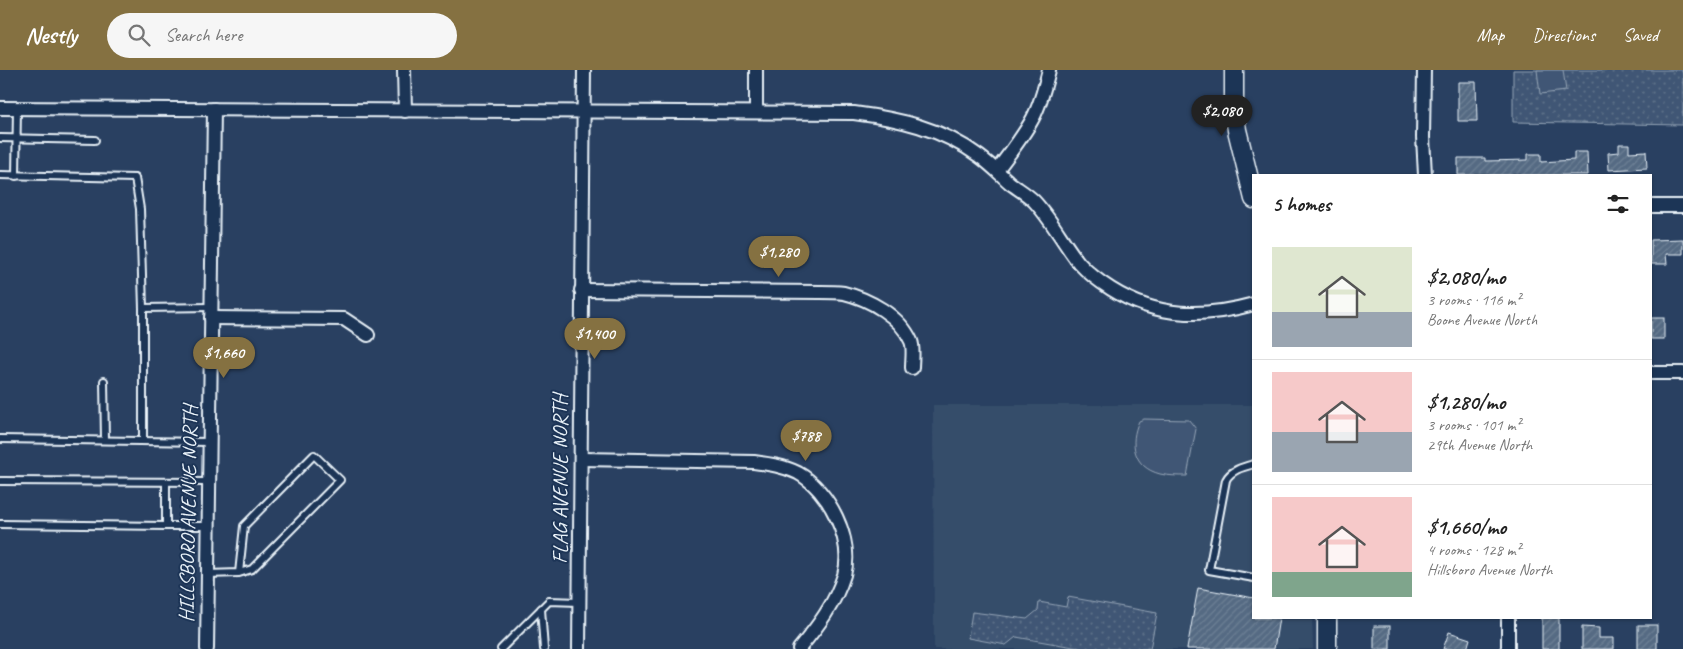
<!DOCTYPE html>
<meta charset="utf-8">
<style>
body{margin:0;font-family:Caveat,sans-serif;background:#f6f6f6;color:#222;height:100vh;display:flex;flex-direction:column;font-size:19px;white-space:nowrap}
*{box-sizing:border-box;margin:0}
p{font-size:16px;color:#767676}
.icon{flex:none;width:28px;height:28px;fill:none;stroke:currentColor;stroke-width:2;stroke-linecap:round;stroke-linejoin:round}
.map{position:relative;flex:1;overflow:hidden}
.details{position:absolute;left:1252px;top:104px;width:400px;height:445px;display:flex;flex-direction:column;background:#fff;border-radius:0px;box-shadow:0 1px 4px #0004}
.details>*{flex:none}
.price{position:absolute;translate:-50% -42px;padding:0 11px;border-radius:18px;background:#857141;color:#fff;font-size:16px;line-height:32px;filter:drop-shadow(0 1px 2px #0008)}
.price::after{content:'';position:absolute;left:50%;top:30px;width:15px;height:11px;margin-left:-8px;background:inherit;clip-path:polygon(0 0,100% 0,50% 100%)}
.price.active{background:#222;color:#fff}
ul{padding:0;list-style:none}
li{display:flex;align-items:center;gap:15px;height:125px;padding:0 20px}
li+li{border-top:1px solid #e0e0e0}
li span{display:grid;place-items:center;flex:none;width:140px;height:100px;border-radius:0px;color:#555}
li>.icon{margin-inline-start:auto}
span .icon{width:60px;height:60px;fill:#fffc;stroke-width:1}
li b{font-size:21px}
h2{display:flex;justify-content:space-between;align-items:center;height:60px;padding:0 20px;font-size:21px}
header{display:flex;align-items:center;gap:30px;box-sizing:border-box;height:70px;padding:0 25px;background:#857141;color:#fff}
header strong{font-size:24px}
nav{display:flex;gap:28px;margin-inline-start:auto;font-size:18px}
.search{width:350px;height:45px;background:#f6f6f6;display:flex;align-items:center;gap:12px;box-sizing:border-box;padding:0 18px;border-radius:28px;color:#767676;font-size:19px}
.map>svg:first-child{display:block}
</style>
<header>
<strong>Nestly</strong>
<div class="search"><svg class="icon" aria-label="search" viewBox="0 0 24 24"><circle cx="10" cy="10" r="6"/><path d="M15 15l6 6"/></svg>Search here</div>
<nav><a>Map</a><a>Directions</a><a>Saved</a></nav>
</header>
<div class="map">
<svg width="1683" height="579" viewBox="0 0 1683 579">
<defs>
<pattern id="park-dots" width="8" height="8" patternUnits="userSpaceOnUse" patternTransform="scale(1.25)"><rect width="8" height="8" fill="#415774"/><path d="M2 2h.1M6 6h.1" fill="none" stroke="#5c7089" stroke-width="1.8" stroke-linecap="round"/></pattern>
<pattern id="building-hatch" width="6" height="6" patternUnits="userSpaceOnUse" patternTransform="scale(1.25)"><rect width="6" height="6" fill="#556a83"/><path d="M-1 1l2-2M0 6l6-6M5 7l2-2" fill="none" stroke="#6d8095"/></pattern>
</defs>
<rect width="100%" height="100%" fill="#294061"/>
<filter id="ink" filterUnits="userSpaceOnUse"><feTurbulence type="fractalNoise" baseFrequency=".02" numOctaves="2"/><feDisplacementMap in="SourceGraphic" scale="10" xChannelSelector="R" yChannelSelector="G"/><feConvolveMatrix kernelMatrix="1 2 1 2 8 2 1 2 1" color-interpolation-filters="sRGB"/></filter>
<g filter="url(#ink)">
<polygon fill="#364d6b" points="933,335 1254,335 1254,548 1312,548 1313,579 934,579"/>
<g fill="url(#park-dots)" stroke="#94a4b6">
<polygon points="1513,0 1683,0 1683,55 1513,52"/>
<polygon points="1068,527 1157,543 1150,579 1085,579 1016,567 1006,575 968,568 972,542 1027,549 1038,540 1039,532 1066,537"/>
</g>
<g fill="#415774" stroke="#94a4b6">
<polygon points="1537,0 1563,0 1566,21 1540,24"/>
<path d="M1144,349L1189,350L1196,359L1187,406C1178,406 1168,406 1160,404C1133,397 1129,373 1139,351Z"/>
</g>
<g fill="url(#building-hatch)" stroke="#e8f1f8">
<polygon points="1458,12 1476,12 1477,51 1458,51"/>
<polygon points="1619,74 1629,74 1629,82 1646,81 1647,98 1609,100 1608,83 1619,82"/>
<polygon points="1574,82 1587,82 1588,105 1458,105 1458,88 1485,88 1485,91 1528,90 1528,84 1541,84 1541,92 1574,90"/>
<polygon points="1683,169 1683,184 1666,184 1667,194 1651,194 1651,170"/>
<rect x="1651" y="248" width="13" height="21"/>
<polygon points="1198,518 1254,528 1254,548 1279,548 1274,579 1187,579"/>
<rect x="1542" y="548" width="17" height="31"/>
<rect x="1638" y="555" width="19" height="24"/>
<rect x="1374" y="556" width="16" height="23"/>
<polygon points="1582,557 1599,558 1599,568 1614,568 1614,579 1582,579"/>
<polygon points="1449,562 1470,569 1467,579 1443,579"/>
</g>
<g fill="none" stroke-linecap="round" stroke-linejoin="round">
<defs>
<g id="lane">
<polyline points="0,68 95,70"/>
<polyline points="0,105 135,108 140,139 143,238 143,371"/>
<polyline points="16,106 17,38"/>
<polyline points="143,238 211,237"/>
<polyline points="104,311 105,370"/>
<polyline points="0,369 209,372"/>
<path d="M1254,394C1243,397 1231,400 1226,410L1209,500L1254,508"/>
<polyline points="0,411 208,412"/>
<polyline points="166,412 166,456 208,456"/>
<polyline points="0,454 166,456"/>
<polyline points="207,504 239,503 252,499 340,410 314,385 244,456 239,503"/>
<polyline points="541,539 544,579"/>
<polyline points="501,579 549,531 579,532"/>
</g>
<g id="street">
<polyline points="404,0 405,41"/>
<polyline points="1424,0 1423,67 1425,105"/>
<path d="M0,38L854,43C899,49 941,58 979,86C990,94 1000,104 1010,113C1018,119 1027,124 1034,131C1052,150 1063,173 1079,193C1088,203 1100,212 1111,219C1157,248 1203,248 1254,234"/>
<polyline points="756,42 756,0"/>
<path d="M997,100C1009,84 1023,67 1033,48C1041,33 1045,16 1049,0"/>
<polyline points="1651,136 1683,136"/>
<path d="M581,220L821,222C828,222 836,222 844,223C869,229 900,246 911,271C914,278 912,290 912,298"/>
<polyline points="211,248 344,249 368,265"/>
<polyline points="1651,303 1683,303"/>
<path d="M581,389L754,392C769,394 784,396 798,403C829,420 854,470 844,505C835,534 818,556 799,579"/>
<polyline points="207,579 214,39"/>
<polyline points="579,579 584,0"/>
<polyline points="1508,579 1508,548"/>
</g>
<g id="secondary">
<polyline points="1234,0 1234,39 1237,60 1254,129"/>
<polyline points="1327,579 1327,548"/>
</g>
</defs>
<use href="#lane" stroke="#e8f1f8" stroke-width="10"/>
<use href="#street" stroke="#e8f1f8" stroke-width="16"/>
<use href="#secondary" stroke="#e8f1f8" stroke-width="21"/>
<use href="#lane" stroke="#1d3557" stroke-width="6"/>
<use href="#street" stroke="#1d3557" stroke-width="12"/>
<use href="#secondary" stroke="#1d3557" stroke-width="18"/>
</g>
</g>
<g text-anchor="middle" stroke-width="4" stroke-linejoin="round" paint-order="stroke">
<g font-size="21" fill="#e8f1f8" stroke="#1d3557">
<text transform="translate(560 409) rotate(-90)" y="7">FLAG AVENUE NORTH</text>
<text transform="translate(188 444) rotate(-89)" y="7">HILLSBORO AVENUE NORTH</text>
</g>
</g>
</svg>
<b class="price active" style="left:1222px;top:67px">$2,080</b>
<b class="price" style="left:779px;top:208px">$1,280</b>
<b class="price" style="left:595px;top:290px">$1,400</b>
<b class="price" style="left:224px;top:309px">$1,660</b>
<b class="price" style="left:806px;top:392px">$788</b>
<section class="details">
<h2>5 homes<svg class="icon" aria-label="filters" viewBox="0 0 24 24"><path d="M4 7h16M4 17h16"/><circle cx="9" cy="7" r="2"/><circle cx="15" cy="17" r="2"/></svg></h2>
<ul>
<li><span style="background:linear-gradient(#dfe7d0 65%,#9aa5b1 0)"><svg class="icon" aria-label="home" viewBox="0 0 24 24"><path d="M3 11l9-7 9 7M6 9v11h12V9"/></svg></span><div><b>$2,080/mo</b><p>3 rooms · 116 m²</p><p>Boone Avenue North</p></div></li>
<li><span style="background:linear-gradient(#f6c9c9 60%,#9aa5b1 0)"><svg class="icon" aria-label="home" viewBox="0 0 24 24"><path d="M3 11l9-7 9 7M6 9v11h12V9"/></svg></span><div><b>$1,280/mo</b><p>3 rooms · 101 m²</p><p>29th Avenue North</p></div></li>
<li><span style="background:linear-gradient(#f6c9c9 75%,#7fa58c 0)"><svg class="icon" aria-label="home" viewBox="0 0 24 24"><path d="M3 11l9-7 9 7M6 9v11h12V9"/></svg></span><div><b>$1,660/mo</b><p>4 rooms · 128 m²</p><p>Hillsboro Avenue North</p></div></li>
</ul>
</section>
</div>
